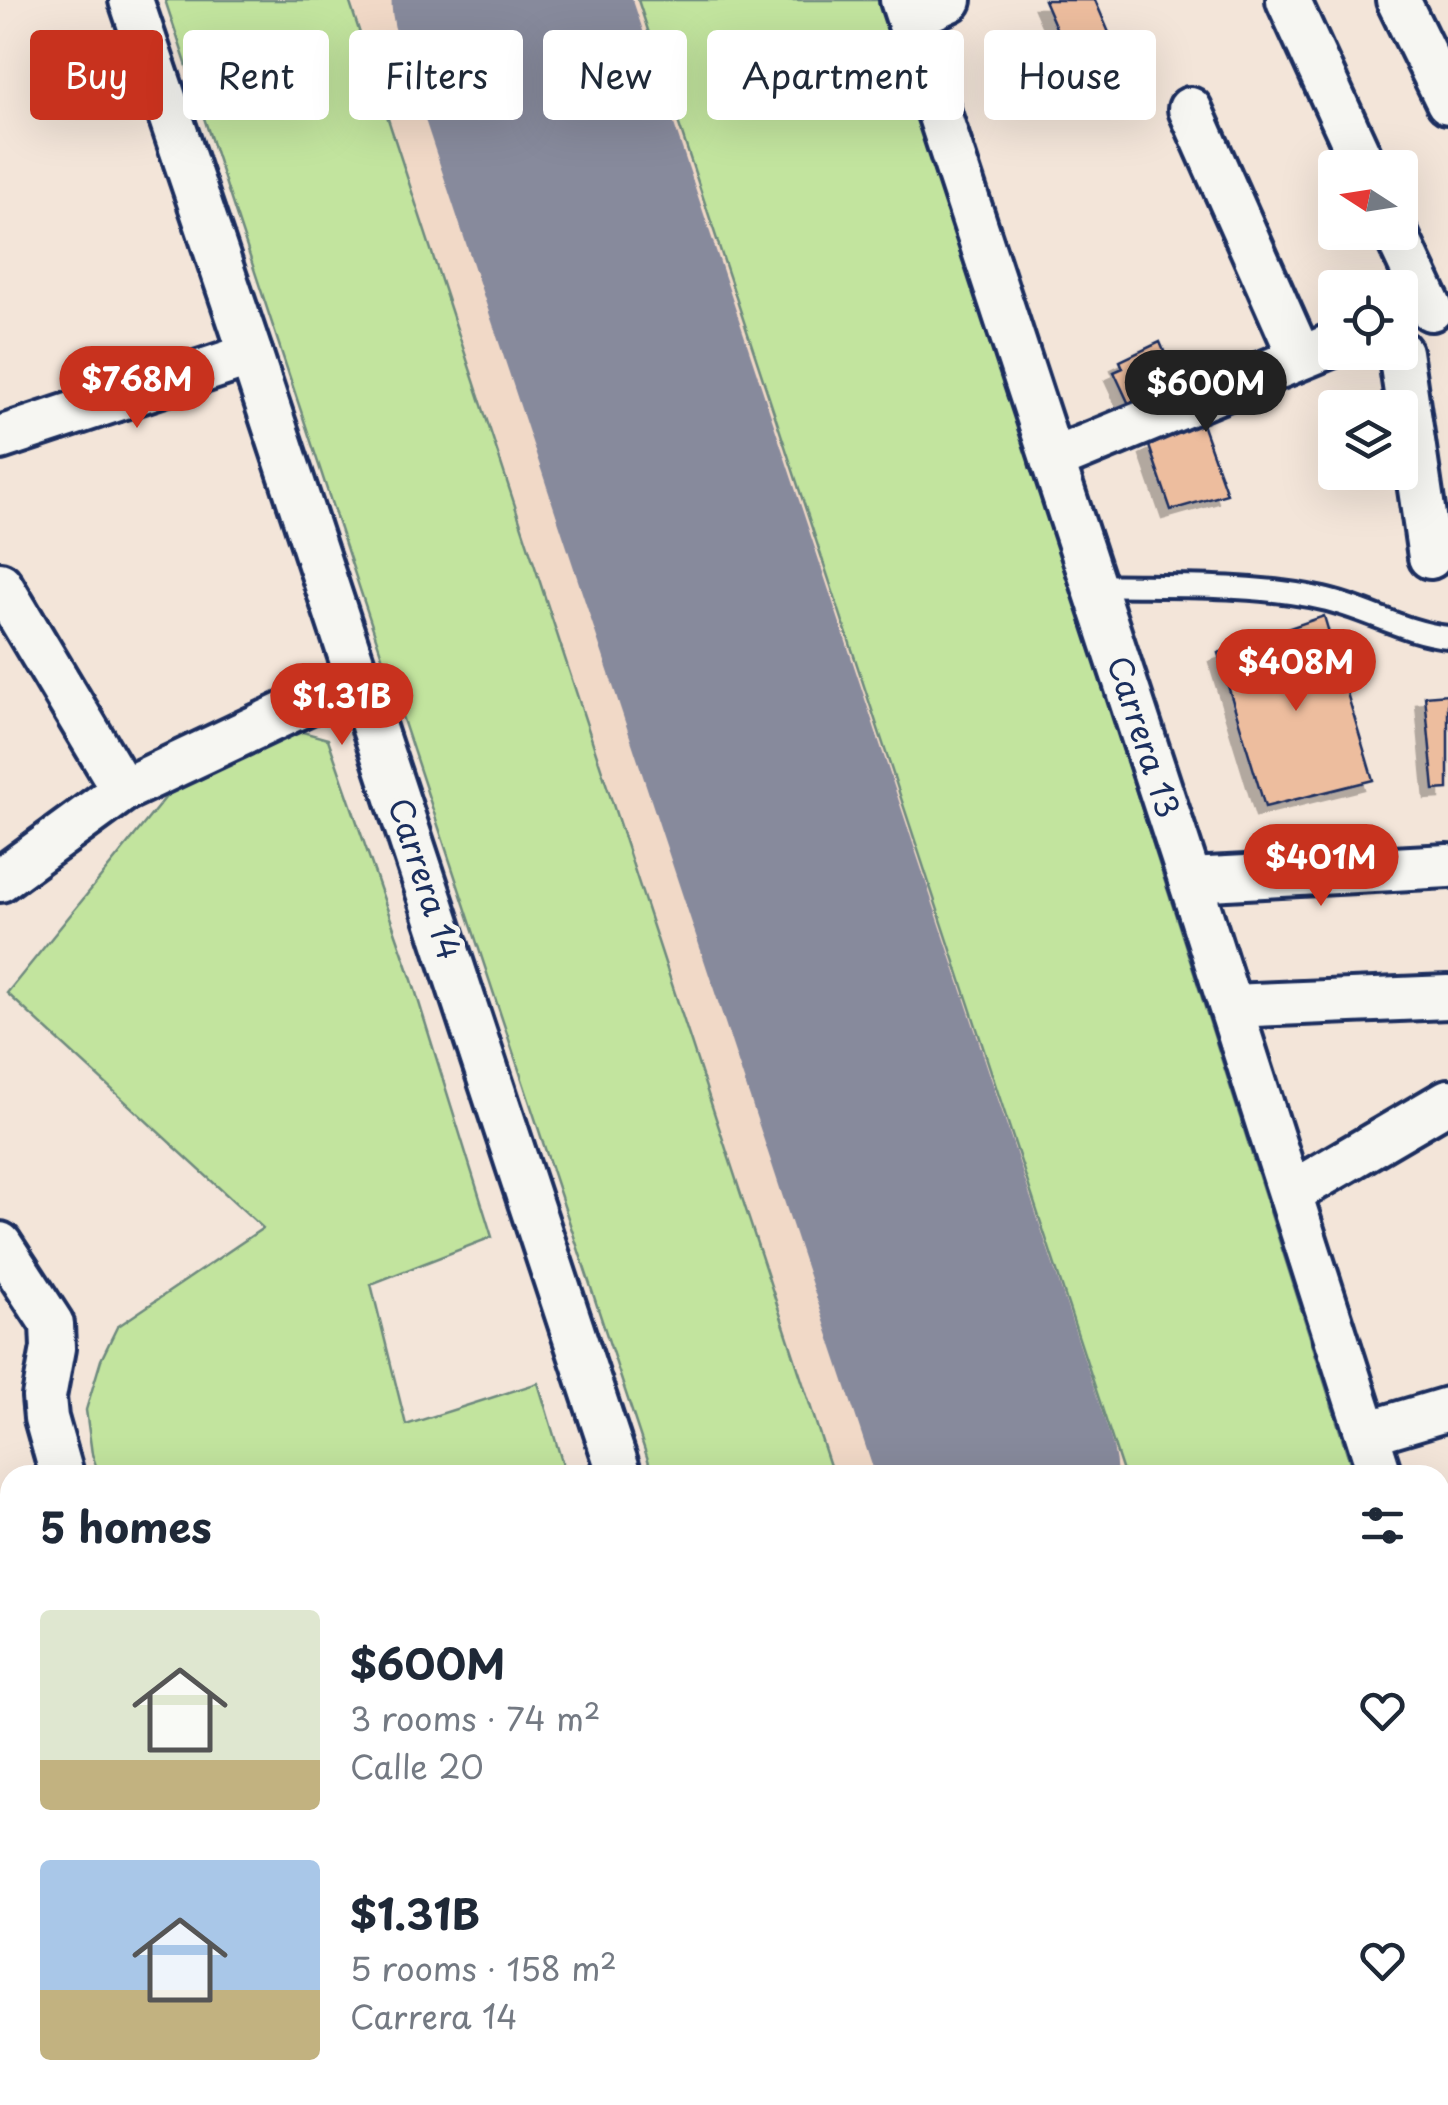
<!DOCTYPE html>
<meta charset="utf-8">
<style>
body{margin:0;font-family:"Playpen Sans",sans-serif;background:#f6f6f7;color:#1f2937;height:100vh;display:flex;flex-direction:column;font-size:38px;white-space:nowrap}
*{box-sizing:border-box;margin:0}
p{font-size:32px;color:#747a83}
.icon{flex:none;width:55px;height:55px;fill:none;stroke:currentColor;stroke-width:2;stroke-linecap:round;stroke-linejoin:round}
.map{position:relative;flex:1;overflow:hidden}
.sheet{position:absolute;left:0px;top:1465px;width:1450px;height:640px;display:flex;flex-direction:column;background:#fff;border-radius:30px 30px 0 0;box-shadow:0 10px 40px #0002}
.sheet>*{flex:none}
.guide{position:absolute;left:30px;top:30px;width:1390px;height:90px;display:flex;gap:20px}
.needle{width:65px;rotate:282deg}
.tools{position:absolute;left:1318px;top:150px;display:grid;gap:20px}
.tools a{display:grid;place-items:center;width:100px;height:100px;border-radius:10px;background:#fff;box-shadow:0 10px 40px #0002;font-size:50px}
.price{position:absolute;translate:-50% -85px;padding:0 22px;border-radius:35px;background:#c8321e;color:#fff;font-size:32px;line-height:65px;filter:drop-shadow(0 2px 5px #0008)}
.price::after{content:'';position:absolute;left:50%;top:60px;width:30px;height:22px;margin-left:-15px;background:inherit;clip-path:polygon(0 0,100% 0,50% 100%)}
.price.selected{background:#222;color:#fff}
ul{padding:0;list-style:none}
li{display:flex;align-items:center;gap:30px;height:250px;padding:0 40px}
li span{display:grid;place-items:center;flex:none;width:280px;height:200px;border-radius:10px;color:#555}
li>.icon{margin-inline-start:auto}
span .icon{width:120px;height:120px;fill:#fffc;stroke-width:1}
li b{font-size:42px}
h2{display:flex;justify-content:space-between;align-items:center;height:120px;padding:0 40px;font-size:42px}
.pill{padding:0 35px;border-radius:10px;background:#fff;box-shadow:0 10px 40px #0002;font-size:35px;line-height:90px}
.pill.selected{background:#c8321e;color:#fff}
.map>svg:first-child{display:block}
</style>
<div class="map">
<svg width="1448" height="2105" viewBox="0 0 1448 2105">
<defs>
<filter id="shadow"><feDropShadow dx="-9" dy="9" stdDeviation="0" flood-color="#0004"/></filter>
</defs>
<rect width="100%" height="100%" fill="#f3e5d9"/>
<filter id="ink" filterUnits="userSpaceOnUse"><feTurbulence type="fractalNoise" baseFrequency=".01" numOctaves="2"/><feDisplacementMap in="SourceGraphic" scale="20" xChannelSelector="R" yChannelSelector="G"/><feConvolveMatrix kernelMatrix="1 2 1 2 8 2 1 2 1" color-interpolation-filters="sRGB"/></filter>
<g filter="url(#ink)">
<g fill="#f1d9c7">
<polygon points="165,0 884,0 1354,1475 653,1475"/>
<polygon points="1440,1736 1448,1760 1448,2105 861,2105 858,2095 1440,2095"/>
</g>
<g fill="#c2e49e" stroke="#6e8a7e" stroke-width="2.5">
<polygon points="165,0 349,0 833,1475 653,1475"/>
<polygon points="638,0 884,0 1354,1475 1124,1475"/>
<polygon points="234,713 328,739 412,980 492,1237 371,1284 406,1425 538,1383 566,1475 220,1475 216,1467 190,1475 99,1475 92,1454 86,1410 101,1360 117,1327 263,1228 7,993"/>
<polygon points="1440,1736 1448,1760 1448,2105 1331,2105 1328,2095 1440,2095"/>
<polygon points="239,2095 548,2095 549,2105 220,2105"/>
<polygon points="858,2095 1036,2095 1039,2105 861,2105"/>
</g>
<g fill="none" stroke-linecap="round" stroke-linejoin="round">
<g stroke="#878a9c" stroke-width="235">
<polyline points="509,0 999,1475"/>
<polyline points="1205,2095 1209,2105"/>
</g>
</g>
<g fill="#edbd9e" stroke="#1b2f5e" stroke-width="2.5" filter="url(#shadow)">
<polygon points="1044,0 1095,0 1119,56 1076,74"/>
<polygon points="1160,342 1183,395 1135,417 1114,372 1123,368 1120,361"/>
<polygon points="1201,421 1227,494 1171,510 1149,446"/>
<polygon points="1324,616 1373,780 1265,807 1218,653"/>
<polygon points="1448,694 1448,789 1434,790 1425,696"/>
</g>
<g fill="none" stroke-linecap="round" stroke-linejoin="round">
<defs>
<path id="lane" d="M1093,585C1167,587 1252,583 1323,599C1366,608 1404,633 1448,637"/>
<g id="street">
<polyline points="131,0 251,355 620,1475"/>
<polyline points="902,0 1190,880 1380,1475"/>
<polyline points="1288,0 1365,168"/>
<polyline points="1398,0 1448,102"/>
<polyline points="909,19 950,0"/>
<polyline points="1190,109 1300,357"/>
<polyline points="1395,232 1431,309"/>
<polyline points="1400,352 1430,557"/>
<polyline points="0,438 251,355"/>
<polyline points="1052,460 1335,344"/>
<polyline points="0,584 123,790"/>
<polyline points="0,880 123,790 358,679"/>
<polyline points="1190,880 1448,866"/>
<polyline points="1231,1006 1448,997"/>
<polyline points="1291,1193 1448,1101"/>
<polyline points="0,1244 52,1324 53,1348 44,1397 46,1418 62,1475"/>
<polyline points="1367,1433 1448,1409"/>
<polyline points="1440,1658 1448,1683"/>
<polyline points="0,1826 10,1821"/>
<polyline points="0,2058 10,2053"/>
<polyline points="824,2095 827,2105"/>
</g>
</defs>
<use href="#lane" stroke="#1b2f5e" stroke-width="28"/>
<use href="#street" stroke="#1b2f5e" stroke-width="50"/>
<use href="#lane" stroke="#f6f6f2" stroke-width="20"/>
<use href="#street" stroke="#f6f6f2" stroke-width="42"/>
</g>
</g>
<g text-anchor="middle" stroke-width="10" stroke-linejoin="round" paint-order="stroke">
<g font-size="32" fill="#1b2f5e" stroke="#f6f6f2">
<text transform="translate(1143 737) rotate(72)" y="11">Carrera 13</text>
<text transform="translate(424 879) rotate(72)" y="11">Carrera 14</text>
</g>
</g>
</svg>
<div class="tools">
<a><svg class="needle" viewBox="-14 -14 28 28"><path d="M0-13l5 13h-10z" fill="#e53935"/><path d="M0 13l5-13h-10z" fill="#747a83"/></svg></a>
<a><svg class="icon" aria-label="locate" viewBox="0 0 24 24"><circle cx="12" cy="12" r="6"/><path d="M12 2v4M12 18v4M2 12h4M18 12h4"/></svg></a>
<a><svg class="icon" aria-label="layers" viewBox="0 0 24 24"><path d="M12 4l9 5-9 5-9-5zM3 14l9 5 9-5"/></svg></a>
</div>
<b class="price" style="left:137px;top:431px">$768M</b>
<b class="price selected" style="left:1206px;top:435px">$600M</b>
<b class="price" style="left:1296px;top:714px">$408M</b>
<b class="price" style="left:342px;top:748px">$1.31B</b>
<b class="price" style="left:1321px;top:909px">$401M</b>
<div class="guide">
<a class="pill selected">Buy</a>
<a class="pill">Rent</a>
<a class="pill">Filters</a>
<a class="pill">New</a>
<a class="pill">Apartment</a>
<a class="pill">House</a>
</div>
<section class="sheet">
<h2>5 homes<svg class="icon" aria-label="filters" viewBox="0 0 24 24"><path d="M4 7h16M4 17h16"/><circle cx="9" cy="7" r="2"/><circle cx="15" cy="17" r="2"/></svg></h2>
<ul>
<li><span style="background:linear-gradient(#dfe7d0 75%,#c2b280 0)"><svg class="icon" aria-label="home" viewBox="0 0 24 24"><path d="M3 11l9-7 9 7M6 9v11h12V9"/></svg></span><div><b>$600M</b><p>3 rooms · 74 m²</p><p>Calle 20</p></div><svg class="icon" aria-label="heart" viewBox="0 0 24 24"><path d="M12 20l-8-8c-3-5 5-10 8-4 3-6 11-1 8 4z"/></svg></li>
<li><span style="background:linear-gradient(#a9c7e8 65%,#c2b280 0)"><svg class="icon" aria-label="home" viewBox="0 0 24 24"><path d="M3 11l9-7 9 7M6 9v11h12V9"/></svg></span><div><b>$1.31B</b><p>5 rooms · 158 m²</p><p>Carrera 14</p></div><svg class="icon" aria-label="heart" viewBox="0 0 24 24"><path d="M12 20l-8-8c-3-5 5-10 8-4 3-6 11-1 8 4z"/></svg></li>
</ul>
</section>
</div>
